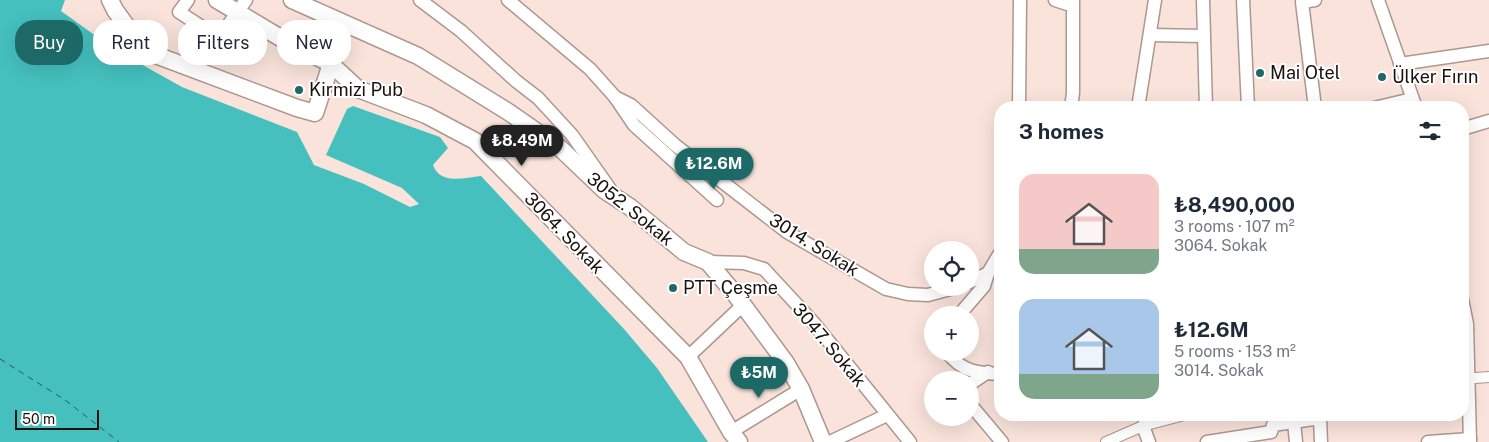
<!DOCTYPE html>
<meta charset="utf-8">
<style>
body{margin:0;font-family:"Public Sans",sans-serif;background:#f6f6f7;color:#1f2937;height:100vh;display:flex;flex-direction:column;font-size:19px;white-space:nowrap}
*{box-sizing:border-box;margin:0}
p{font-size:16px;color:#747a83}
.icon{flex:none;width:28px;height:28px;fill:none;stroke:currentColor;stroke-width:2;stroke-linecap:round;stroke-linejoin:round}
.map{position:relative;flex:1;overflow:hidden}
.side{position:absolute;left:994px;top:101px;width:475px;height:320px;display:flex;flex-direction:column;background:#fff;border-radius:20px;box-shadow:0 5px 20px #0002}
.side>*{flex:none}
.hud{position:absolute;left:15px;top:20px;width:475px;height:45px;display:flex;gap:10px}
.tools{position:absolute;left:924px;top:241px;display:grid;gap:10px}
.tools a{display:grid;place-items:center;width:55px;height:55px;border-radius:50%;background:#fff;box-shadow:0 5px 20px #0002;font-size:25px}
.scale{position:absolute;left:15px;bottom:12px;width:84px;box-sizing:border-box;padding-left:5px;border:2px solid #19120f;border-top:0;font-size:14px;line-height:18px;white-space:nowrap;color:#19120f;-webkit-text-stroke:4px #fff;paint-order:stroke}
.price{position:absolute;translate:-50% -42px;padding:0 11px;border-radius:18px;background:#1c6968;color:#fff;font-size:16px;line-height:32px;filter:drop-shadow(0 1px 2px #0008)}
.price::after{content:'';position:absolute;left:50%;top:30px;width:15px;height:11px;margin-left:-8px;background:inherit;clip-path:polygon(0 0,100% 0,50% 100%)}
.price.active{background:#222;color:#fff}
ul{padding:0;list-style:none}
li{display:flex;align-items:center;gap:15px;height:125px;padding:0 25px}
li span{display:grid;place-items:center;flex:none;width:140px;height:100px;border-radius:15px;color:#555}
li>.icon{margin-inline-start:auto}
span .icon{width:60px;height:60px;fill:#fffc;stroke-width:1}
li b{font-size:21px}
h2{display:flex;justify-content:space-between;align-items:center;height:60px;padding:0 25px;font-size:21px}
.pill{padding:0 18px;border-radius:20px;background:#fff;box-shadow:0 5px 20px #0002;font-size:18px;line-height:45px}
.pill.active{background:#1c6968;color:#fff}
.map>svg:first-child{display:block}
</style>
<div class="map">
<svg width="1489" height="442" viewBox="0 0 1489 442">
<rect width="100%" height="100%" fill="#f9e3db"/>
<path fill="#45c0be" d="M0,0H65L61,11L114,49L182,87L297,132L314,165L364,184L410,207L419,204L402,188L326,155L347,109L353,106L440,137L448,148L433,165C440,185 464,178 481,176L624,329L657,368L708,442H0Z"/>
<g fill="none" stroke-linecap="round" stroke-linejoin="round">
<polyline stroke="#295c5b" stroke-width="1" stroke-dasharray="6 5" stroke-linecap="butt" points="0,359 65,400 119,442"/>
<defs>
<g id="pedestrian">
<polyline points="1462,379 1489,377"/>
<polyline points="1106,442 1143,426 1184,415"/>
</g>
<g id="minor">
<polyline points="188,0 179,12 219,38 246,0"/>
<polyline points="420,0 461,31 516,81 538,98 572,135 610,189"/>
<polyline points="508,0 590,69 615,97 631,105 675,145 787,232 886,289 908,294 928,295 954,288"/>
<polyline points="1055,0 1067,4 1070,0"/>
<polyline points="1203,0 1206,108"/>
<polyline points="1243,0 1248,108"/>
<polyline points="1378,0 1416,108"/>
<polyline points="1151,35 1203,36"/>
<polyline points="1400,64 1489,51"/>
<polyline points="615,97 634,125 717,200"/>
<polyline points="1019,108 1020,0"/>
<polyline points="1071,108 1073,93 1073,0"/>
<polyline points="1138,108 1155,0"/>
<polyline points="1315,108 1302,2 1315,0"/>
<polyline points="1374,108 1412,99"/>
<polyline points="1462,129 1489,121"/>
<polyline points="708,262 744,263 764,269 813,322 910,442"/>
<polyline points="970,282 988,273 1000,253"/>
<polyline points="1462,299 1467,324 1470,442"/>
<polyline points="959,315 984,286 988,273"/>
<path d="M947,352C962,372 977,373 1000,374"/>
<polyline points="688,357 743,305"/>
<polyline points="970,384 988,372"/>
<polyline points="970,404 1002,442"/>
<polyline points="1294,422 1296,442"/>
<polyline points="1143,426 1149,442"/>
<polyline points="731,432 801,389"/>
<polyline points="830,442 887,415"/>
<polyline points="1207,442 1271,432 1273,425 1320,418 1321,442"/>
<polyline points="1428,442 1470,439"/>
</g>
<g id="tertiary">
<polyline points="110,0 115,10 128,28 153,54 297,108 315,113 331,64"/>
<polyline points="217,0 284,40 331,64 358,89 426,115 475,141 688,357 731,432 739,442"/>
<polyline points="292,0 418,56 510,113 560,148 604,190 630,207 684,252 708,262 735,294 786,363 801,389 823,442"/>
</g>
</defs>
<use href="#pedestrian" stroke="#ad9890" stroke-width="12"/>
<use href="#minor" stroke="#ad9890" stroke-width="15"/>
<use href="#tertiary" stroke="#ad9890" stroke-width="19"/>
<use href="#pedestrian" stroke="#fff" stroke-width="10"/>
<use href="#minor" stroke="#fff" stroke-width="12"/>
<use href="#tertiary" stroke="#fff" stroke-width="16"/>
</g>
<g fill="#1c6968" stroke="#fff" stroke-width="2">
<circle cx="1260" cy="73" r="5"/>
<circle cx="1382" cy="77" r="5"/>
<circle cx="299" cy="90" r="5"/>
<circle cx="673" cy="288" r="5"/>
</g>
<g text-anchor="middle" stroke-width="4" stroke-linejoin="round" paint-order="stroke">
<g font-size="18" fill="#19120f" stroke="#fff" text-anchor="start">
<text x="1270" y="79">Mai Otel</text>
<text x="1392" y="83">Ülker Fırın</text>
<text x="309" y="96">Kirmizi Pub</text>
<text x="683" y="294">PTT Çeşme</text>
</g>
<g font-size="18" fill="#19120f" stroke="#fff">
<text transform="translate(630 209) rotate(39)" y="6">3052. Sokak</text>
<text transform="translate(564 233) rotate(46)" y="6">3064. Sokak</text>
<text transform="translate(814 245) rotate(32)" y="6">3014. Sokak</text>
<text transform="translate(829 345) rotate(50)" y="6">3047. Sokak</text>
</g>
</g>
</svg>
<div class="tools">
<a><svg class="icon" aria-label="locate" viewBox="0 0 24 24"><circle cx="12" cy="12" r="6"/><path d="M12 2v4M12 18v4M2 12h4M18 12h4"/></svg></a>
<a>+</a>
<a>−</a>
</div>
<div class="scale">50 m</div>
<b class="price active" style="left:522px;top:167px">₺8.49M</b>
<b class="price" style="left:714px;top:190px">₺12.6M</b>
<b class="price" style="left:759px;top:399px">₺5M</b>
<div class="hud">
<a class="pill active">Buy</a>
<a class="pill">Rent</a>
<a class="pill">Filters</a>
<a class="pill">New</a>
</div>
<section class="side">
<h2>3 homes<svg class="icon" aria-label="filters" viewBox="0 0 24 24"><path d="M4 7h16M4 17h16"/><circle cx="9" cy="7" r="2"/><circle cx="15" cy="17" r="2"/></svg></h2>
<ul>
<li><span style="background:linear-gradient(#f6c9c9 75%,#7fa58c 0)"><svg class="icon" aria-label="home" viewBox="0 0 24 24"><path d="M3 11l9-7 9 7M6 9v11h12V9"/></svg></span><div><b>₺8,490,000</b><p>3 rooms · 107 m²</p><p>3064. Sokak</p></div></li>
<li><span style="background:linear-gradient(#a9c7e8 75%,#7fa58c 0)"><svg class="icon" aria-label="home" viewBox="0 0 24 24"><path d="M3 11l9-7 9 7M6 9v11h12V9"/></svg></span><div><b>₺12.6M</b><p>5 rooms · 153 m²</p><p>3014. Sokak</p></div></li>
</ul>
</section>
</div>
